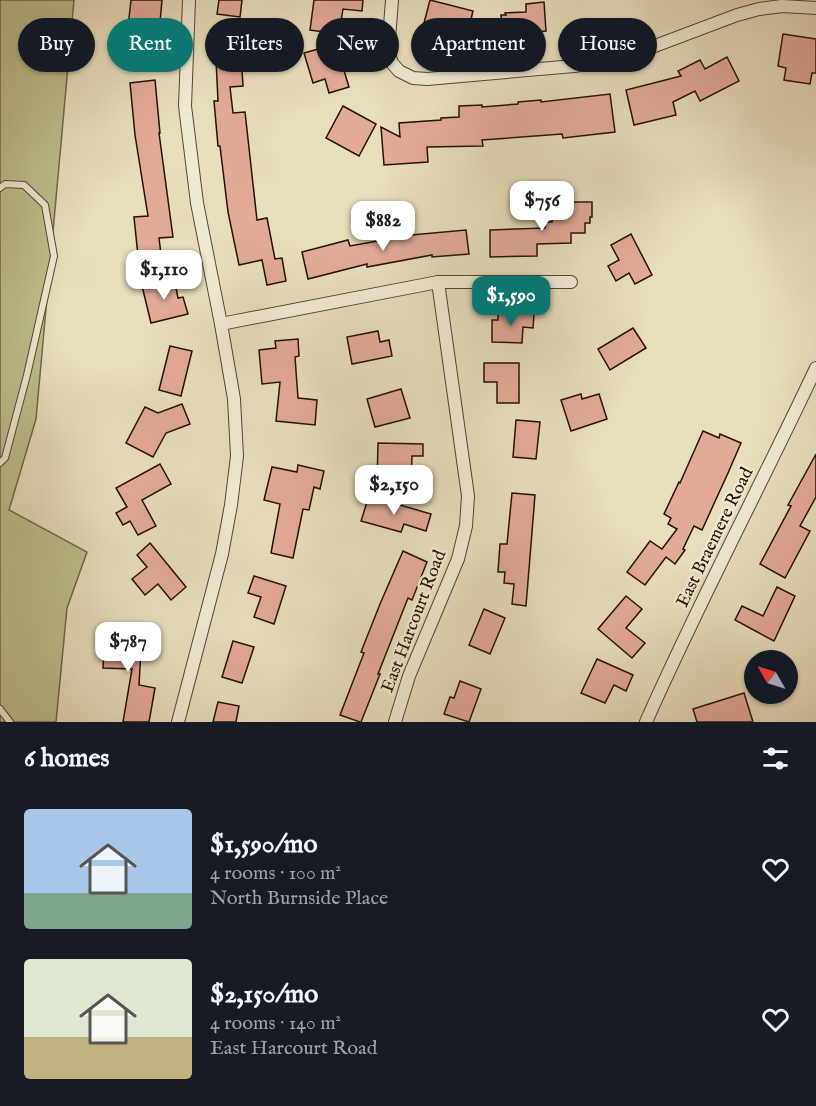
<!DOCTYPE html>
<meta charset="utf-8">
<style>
body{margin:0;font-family:"IM FELL English",serif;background:#20242c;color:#f1f3f6;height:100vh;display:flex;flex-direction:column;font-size:22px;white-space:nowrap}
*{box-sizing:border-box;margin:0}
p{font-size:20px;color:#9ea1a6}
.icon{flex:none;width:33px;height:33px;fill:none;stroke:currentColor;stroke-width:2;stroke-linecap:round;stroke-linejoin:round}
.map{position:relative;height:722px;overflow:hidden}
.sheet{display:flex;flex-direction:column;background:#171b24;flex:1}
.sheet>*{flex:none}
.hud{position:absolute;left:18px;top:18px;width:780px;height:54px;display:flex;gap:12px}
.needle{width:39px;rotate:309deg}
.buttons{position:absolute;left:744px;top:650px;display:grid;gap:12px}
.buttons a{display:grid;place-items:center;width:54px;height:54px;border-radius:50%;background:#171b24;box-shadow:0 2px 4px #0004;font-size:30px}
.price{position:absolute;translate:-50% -51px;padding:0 14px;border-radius:12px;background:#fff;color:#222;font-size:20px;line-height:39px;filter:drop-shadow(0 2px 3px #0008)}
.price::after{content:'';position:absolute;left:50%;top:36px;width:18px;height:14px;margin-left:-9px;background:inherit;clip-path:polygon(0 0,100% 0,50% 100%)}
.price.active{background:#0f766e;color:#fff}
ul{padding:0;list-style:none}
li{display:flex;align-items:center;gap:18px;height:150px;padding:0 24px}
li span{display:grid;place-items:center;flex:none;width:168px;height:120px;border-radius:6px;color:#555}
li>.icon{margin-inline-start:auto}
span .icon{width:72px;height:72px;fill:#fffc;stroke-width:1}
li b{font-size:26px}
h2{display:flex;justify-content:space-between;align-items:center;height:72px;padding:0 24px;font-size:26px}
.pill{padding:0 21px;border-radius:27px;background:#171b24;box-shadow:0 2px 4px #0004;font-size:21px;line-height:54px}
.pill.active{background:#0f766e;color:#fff}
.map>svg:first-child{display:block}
</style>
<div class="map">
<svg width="816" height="722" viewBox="0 0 816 722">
<rect width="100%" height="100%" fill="#e7debc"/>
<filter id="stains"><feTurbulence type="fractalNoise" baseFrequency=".00333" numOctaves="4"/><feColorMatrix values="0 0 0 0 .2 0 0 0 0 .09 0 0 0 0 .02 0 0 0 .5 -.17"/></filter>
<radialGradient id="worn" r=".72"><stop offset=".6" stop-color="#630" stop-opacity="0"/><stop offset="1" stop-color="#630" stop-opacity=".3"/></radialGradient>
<polygon fill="#bdbf8c" stroke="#70684a" stroke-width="1.5" points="0,0 74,0 36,419 9,510 87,552 67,608 56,722 0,722"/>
<g fill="#e3aa97" stroke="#241107" stroke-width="1.5">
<polygon points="131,0 162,0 156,66 124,63"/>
<polygon points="219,0 242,0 240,17 217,14"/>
<polygon points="314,0 363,0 362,11 343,9 339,34 310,30"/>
<polygon points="430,0 473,11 466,40 461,39 459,49 434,42 438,26 424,23"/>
<polygon points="544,2 546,31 537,32 537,34 520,36 521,44 499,46 498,30 503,30 501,15 506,15 505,13 526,12 526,4"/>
<polygon points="783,34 816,39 816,73 812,73 810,84 784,80 786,68 778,66"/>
<polygon points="240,38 243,86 230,87 233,113 245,112 257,220 267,218 275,259 282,258 286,281 267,285 262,260 239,265 228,212 220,146 218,146 214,101 218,101 215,39"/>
<polygon points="336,44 349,87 329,93 325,79 313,83 304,53"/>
<polygon points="727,57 739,81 700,101 695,91 673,102 676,115 634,125 626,90 681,76 678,71 700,60 705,69"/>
<polygon points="155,80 160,133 159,133 173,237 159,238 162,263 139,266 134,217 148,216 135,135 130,83"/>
<polygon points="610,94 615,132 563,138 562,134 482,140 483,146 427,147 428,162 384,165 381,127 400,137 399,123 441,120 441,118 459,117 459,106 482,105 482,107 518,104 518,102 541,100 541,102"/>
<polygon points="343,106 376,124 359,156 326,138"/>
<polygon points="578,202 592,202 592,217 590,217 590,223 585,223 585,233 571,233 571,243 537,244 537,256 490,257 490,230 545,228 545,222 552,222 552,203"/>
<polygon points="466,230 469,254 432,257 432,255 367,267 367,264 308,279 302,252 348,240 350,246 411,235"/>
<polygon points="631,234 652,275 635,284 629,273 616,281 608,266 619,260 611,245"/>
<polygon points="174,278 178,298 183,297 188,314 151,323 142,286"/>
<polygon points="498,312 534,314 533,328 523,327 522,343 492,342 492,320 498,320"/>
<polygon points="633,328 646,348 610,370 598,349"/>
<polygon points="378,331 380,342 389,340 392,356 352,364 347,337"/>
<polygon points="298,339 299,356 295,357 298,398 317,400 315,425 276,421 280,382 262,384 259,350 276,348 275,341"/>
<polygon points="170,346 192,351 181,396 159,390"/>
<polygon points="484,363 519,363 519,403 497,403 497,382 484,382"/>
<polygon points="401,389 410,418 375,427 367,399"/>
<polygon points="581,394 582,399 599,394 607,419 571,431 561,400"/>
<polygon points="182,404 190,424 166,433 153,457 126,443 145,407 158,413"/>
<polygon points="516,420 540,422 536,459 513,457"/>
<polygon points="703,431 719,438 720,434 741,443 728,473 702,530 694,526 683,549 685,550 675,564 666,557 645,585 627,572 650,541 662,549 677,529 668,524 671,518 664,514 679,482 680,483"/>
<polygon points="378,443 423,444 423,456 412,456 411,484 377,483"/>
<polygon points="816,454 816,497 800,526 810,531 785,578 760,564 791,506 788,505"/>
<polygon points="160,464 171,484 142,500 156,526 138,535 130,521 123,525 116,513 127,507 116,488"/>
<polygon points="298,465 324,471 320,489 314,487 309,510 303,509 293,558 271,553 280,504 264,500 272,467 297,472"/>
<polygon points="512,493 535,495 526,606 512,604 514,584 504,583 505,572 498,572 500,544 507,544"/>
<polygon points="369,496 431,514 426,531 404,524 401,532 361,521"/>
<polygon points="150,543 186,587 171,600 158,584 145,595 132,579 147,567 137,555"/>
<polygon points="403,551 427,562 412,600 408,598 378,674 380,674 361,722 360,722 340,715 364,653 361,652 380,604"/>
<polygon points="254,576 286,586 274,624 254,617 261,597 248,593"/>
<polygon points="777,587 795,596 774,641 735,620 742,606 763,616"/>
<polygon points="626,596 642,609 626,628 645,643 632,658 598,629"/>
<polygon points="484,609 505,618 490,654 469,645"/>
<polygon points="105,624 127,625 125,649 141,650 139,685 155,688 149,722 123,722 132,669 103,668"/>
<polygon points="233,641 254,647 242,683 222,677"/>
<polygon points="597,659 633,675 626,691 614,685 605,703 581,693"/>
<polygon points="460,681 481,689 469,722 444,714 450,697 454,698"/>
<polygon points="744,693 753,722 697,722 693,709"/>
<polygon points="218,702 239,706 236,722 213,722"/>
</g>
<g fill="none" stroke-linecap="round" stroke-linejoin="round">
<defs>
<g id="service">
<polyline points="0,188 5,184 24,185 45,205 54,256 27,375 5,458 0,463"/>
<polyline points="0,709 10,722"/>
</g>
<g id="minor">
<polyline points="392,0 388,52 392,63 399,71 413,78 427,79 574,66 623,58 737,15 759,9 782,6 816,8"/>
<polyline points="221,324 438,282 571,282"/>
<polyline points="178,722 222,554 231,505 237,456 234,399 221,324 197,203 185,106 189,0"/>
<polyline points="395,722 409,676 458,559 466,526 468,496 438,282"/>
<path d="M646,722C699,602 760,487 816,368"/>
</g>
</defs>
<use href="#service" stroke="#554434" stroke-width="8"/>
<use href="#minor" stroke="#554434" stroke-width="14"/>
<use href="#service" stroke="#efead3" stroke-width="6"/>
<use href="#minor" stroke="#efead3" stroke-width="12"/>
</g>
<g text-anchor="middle" stroke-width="5" stroke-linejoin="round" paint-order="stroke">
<g font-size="18" fill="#241107" stroke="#efead3">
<text transform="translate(714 537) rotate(-64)" y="6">East Braemere Road</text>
<text transform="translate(413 621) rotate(-69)" y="6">East Harcourt Road</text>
</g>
</g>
<rect width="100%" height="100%" filter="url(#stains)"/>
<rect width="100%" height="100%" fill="url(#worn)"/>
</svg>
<div class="buttons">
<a><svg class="needle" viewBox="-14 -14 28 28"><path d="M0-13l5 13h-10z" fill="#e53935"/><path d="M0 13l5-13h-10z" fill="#9ea1a6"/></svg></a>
</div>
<b class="price" style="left:542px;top:232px">$756</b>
<b class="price" style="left:383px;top:252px">$882</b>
<b class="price" style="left:164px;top:301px">$1,110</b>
<b class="price active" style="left:511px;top:327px">$1,590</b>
<b class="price" style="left:394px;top:516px">$2,150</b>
<b class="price" style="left:128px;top:673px">$787</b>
<div class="hud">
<a class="pill">Buy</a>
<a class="pill active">Rent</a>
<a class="pill">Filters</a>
<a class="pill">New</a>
<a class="pill">Apartment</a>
<a class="pill">House</a>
</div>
</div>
<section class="sheet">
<h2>6 homes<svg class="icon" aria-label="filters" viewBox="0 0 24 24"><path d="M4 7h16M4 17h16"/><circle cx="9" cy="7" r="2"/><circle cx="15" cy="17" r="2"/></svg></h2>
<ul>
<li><span style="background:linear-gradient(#a9c7e8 70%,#7fa58c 0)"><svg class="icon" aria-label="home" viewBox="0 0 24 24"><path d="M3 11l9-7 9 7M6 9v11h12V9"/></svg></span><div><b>$1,590/mo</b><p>4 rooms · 100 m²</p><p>North Burnside Place</p></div><svg class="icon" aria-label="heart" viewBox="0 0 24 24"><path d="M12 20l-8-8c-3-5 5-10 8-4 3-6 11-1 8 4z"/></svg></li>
<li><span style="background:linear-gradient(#dfe7d0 65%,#c2b280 0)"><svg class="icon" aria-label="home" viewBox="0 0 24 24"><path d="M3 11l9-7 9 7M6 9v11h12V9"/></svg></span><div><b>$2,150/mo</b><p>4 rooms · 140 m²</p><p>East Harcourt Road</p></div><svg class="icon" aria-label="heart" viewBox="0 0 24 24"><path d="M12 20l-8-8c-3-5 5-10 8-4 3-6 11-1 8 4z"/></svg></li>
</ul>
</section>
